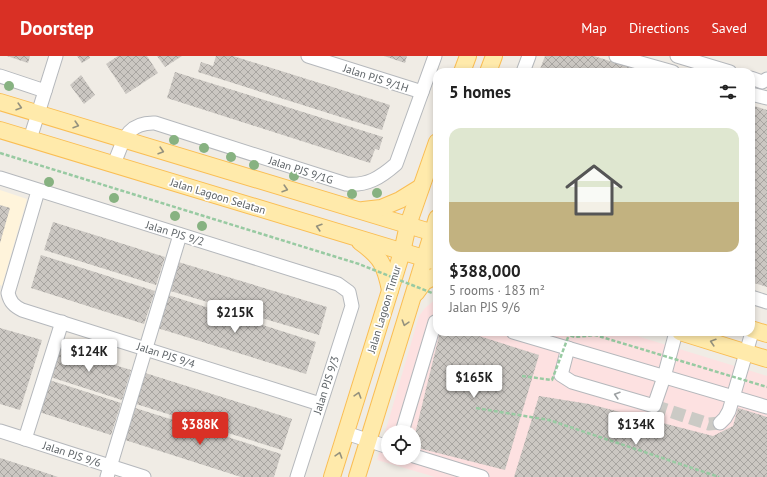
<!DOCTYPE html>
<meta charset="utf-8">
<style>
body{margin:0;font-family:"PT Sans",sans-serif;background:#f2f2f2;color:#222;height:100vh;display:flex;flex-direction:column;font-size:15px;white-space:nowrap}
*{box-sizing:border-box;margin:0}
p{font-size:13px;color:#767676}
.icon{flex:none;width:22px;height:22px;fill:none;stroke:currentColor;stroke-width:2;stroke-linecap:round;stroke-linejoin:round}
.map{position:relative;flex:1;overflow:hidden}
.sheet{position:absolute;left:433px;top:12px;width:322px;height:268px;display:flex;flex-direction:column;background:#fff;border-radius:12px;box-shadow:0 2px 6px #0003}
.sheet>*{flex:none}
.buttons{position:absolute;left:381px;top:369px;display:grid;gap:8px}
.buttons a{display:grid;place-items:center;width:40px;height:40px;border-radius:50%;background:#fff;box-shadow:0 2px 6px #0003;font-size:20px}
.price{position:absolute;translate:-50% -34px;padding:0 9px;border-radius:4px;background:#fff;color:#222;font-size:13px;line-height:26px;filter:drop-shadow(0 1px 2px #0008)}
.price::after{content:'';position:absolute;left:50%;top:24px;width:12px;height:9px;margin-left:-6px;background:inherit;clip-path:polygon(0 0,100% 0,50% 100%)}
.price.active{background:#d93025;color:#fff}
ul{padding:0;list-style:none}
li{display:grid;align-content:center;gap:8px;height:212px;padding:0 16px}
li+li{border-top:1px solid #e0e0e0}
li span{display:grid;place-items:center;height:124px;border-radius:12px;color:#555}
li>.icon{margin-inline-start:auto}
span .icon{width:72px;height:72px;fill:#fffc;stroke-width:1}
li b{font-size:17px}
h2{display:flex;justify-content:space-between;align-items:center;height:48px;padding:0 16px;font-size:17px}
header{display:flex;align-items:center;gap:24px;box-sizing:border-box;height:56px;padding:0 20px;background:#d93025;color:#fff}
header strong{font-size:19px}
nav{display:flex;gap:22px;margin-inline-start:auto;font-size:14px}
.map>svg:first-child{display:block}
</style>
<header>
<strong>Doorstep</strong>
<nav><a>Map</a><a>Directions</a><a>Saved</a></nav>
</header>
<div class="map">
<svg width="767" height="421" viewBox="0 0 767 421">
<defs>
<pattern id="building-cross-hatch" width="8" height="8" patternUnits="userSpaceOnUse"><rect width="8" height="8" fill="#cbc7c2"/><path d="M0 0l8 8M0 8l8-8" fill="none" stroke="#a8a5a1"/></pattern>
</defs>
<rect width="100%" height="100%" fill="#f0ece5"/>
<polygon fill="#fff4db" points="0,134 27,143 2,230 0,229"/>
<path fill="#fde1e1" fill-rule="evenodd" d="M437,242V276H624L767,320V421H435L377,404L419,260L425,252ZM388,376H414V402H388Z"/>
<g fill="url(#building-cross-hatch)">
<polygon points="7,0 30,0 28,7"/>
<polygon points="77,0 89,0 90,2 82,7"/>
<polygon points="118,0 147,0 158,17 126,38 106,8"/>
<polygon points="157,0 182,0 165,11"/>
<polygon points="216,0 233,0 390,49 382,74 198,16 201,6 213,10"/>
<polygon points="384,0 407,0 405,7"/>
<polygon points="545,0 594,0 644,16 539,16"/>
<polygon points="175,16 383,81 379,94 375,93 370,107 167,42"/>
<polygon points="81,19 95,39 84,48 70,29"/>
<polygon points="751,49 767,54 767,231 751,226"/>
<polygon points="0,149 10,152 0,187"/>
<polygon points="53,166 165,201 156,229 44,194"/>
<polygon points="41,199 155,235 144,268 31,232"/>
<polygon points="175,205 327,251 319,279 167,234"/>
<polygon points="165,238 316,286 306,318 154,271"/>
<polygon points="0,272 42,284 20,354 0,348"/>
<polygon points="440,276 466,276 539,299 505,414 414,391 414,382"/>
<polygon points="56,291 131,314 122,344 47,320"/>
<polygon points="142,316 292,363 282,394 133,347"/>
<polygon points="46,323 121,347 111,379 36,355"/>
<polygon points="539,340 589,348 713,380 733,370 738,352 767,361 767,421 514,421"/>
<polygon points="132,351 281,398 274,421 241,421 122,383"/>
<polygon points="0,402 31,412 58,421 0,421"/>
</g>
<g fill="none" stroke-linecap="round" stroke-linejoin="round">
<polyline stroke="#cbcac5" stroke-width="13" stroke-dasharray="13 6" stroke-linecap="butt" points="654,350 709,368 720,367"/>
<defs>
<g id="minor">
<polyline points="308,0 422,36"/>
<polyline points="616,0 673,16"/>
<polyline points="677,0 730,16"/>
<polyline points="523,16 529,0"/>
<polyline points="0,20 45,35"/>
<polyline points="751,22 762,26 767,23"/>
<polyline points="751,38 767,42"/>
<polyline points="30,83 56,0"/>
<path d="M114,108C123,86 126,66 155,67L346,128C367,130 380,122 396,108L435,0"/>
<polyline points="0,122 338,228 349,236 352,250 297,421"/>
<path d="M38,135L8,237C10,246 14,250 22,254L320,348"/>
<polyline points="751,241 767,246"/>
<polyline points="513,276 767,351"/>
<polyline points="568,292 561,319 572,326 654,350 664,321 676,276"/>
<polyline points="720,367 725,362 729,355 753,273"/>
<polyline points="0,375 144,421"/>
<polyline points="402,376 435,266 437,265"/>
<polyline points="346,377 388,391"/>
<polyline points="25,383 62,266"/>
<polyline points="414,400 482,421"/>
<polyline points="107,421 180,179"/>
</g>
<g id="major">
<polyline points="462,16 468,0"/>
<polyline points="488,16 494,0"/>
<polyline points="0,46 437,178"/>
<polyline points="0,74 437,206"/>
<polyline points="363,154 381,152 400,144 421,131"/>
<path d="M360,186C381,201 385,209 390,234"/>
<polyline points="416,237 424,226 437,219"/>
<polyline points="751,273 767,278"/>
<polyline points="680,276 767,303"/>
<polyline points="332,421 402,196 408,169 437,86"/>
<polyline points="357,421 437,162"/>
</g>
</defs>
<use href="#minor" stroke="#b5b8bc" stroke-width="15"/>
<use href="#major" stroke="#fabe54" stroke-width="18"/>
<polyline stroke="#98caa2" stroke-width="2.5" stroke-dasharray="4 2" stroke-linecap="butt" points="476,352 549,364 719,421"/>
<use href="#minor" stroke="#fff" stroke-width="13"/>
<use href="#major" stroke="#ffeaab" stroke-width="16"/>
<g stroke="#98caa2" stroke-width="2.5" stroke-dasharray="4 2" stroke-linecap="butt">
<polyline points="0,97 359,208 432,237"/>
<polyline points="559,276 575,281 595,279 767,331"/>
<polyline points="522,320 552,324 570,276"/>
</g>
</g>
<g fill="#87b281">
<circle cx="9" cy="30" r="5"/>
<circle cx="174" cy="84" r="5"/>
<circle cx="204" cy="92" r="5"/>
<circle cx="231" cy="101" r="5"/>
<circle cx="254" cy="109" r="5"/>
<circle cx="294" cy="120" r="5"/>
<circle cx="49" cy="126" r="5"/>
<circle cx="377" cy="137" r="5"/>
<circle cx="352" cy="138" r="5"/>
<circle cx="114" cy="142" r="5"/>
<circle cx="175" cy="160" r="5"/>
<circle cx="202" cy="170" r="5"/>
</g>
<defs><path id="oneway-chevron" d="M-2-3.5L2.5 0L-2 3.5" fill="none" stroke-width="1.6" stroke-linecap="round" stroke-linejoin="round"/></defs>
<g stroke="#95927e">
<use href="#oneway-chevron" transform="translate(19 51) rotate(17)"/>
<use href="#oneway-chevron" transform="translate(76 69) rotate(17)"/>
<use href="#oneway-chevron" transform="translate(161 95) rotate(17)"/>
<use href="#oneway-chevron" transform="translate(285 133) rotate(17)"/>
<use href="#oneway-chevron" transform="translate(319 171) rotate(-163)"/>
<use href="#oneway-chevron" transform="translate(405 267) rotate(107)"/>
<use href="#oneway-chevron" transform="translate(713 286) rotate(-163)"/>
<use href="#oneway-chevron" transform="translate(358 339) rotate(-73)"/>
<use href="#oneway-chevron" transform="translate(339 399) rotate(-73)"/>
</g>
<use stroke="#9da1a3" href="#oneway-chevron" transform="translate(617 339) rotate(-163)"/>
<g text-anchor="middle" stroke-width="3.5" stroke-linejoin="round" paint-order="stroke">
<g font-size="11" fill="#5c6266" stroke="#fff">
<text transform="translate(376 22) rotate(18)" y="4">Jalan PJS 9/1H</text>
<text transform="translate(301 114) rotate(18)" y="4">Jalan PJS 9/1G</text>
<text transform="translate(218 140) rotate(17)" y="4">Jalan Lagoon Selatan</text>
<text transform="translate(175 177) rotate(17)" y="4">Jalan PJS 9/2</text>
<text transform="translate(384 253) rotate(-73)" y="4">Jalan Lagoon Timur</text>
<text transform="translate(166 299) rotate(18)" y="4">Jalan PJS 9/4</text>
<text transform="translate(326 329) rotate(-72)" y="4">Jalan PJS 9/3</text>
<text transform="translate(72 398) rotate(18)" y="4">Jalan PJS 9/6</text>
</g>
</g>
</svg>
<div class="buttons">
<a><svg class="icon" aria-label="locate" viewBox="0 0 24 24"><circle cx="12" cy="12" r="6"/><path d="M12 2v4M12 18v4M2 12h4M18 12h4"/></svg></a>
</div>
<b class="price" style="left:235px;top:278px">$215K</b>
<b class="price" style="left:89px;top:317px">$124K</b>
<b class="price" style="left:474px;top:343px">$165K</b>
<b class="price active" style="left:200px;top:390px">$388K</b>
<b class="price" style="left:636px;top:390px">$134K</b>
<section class="sheet">
<h2>5 homes<svg class="icon" aria-label="filters" viewBox="0 0 24 24"><path d="M4 7h16M4 17h16"/><circle cx="9" cy="7" r="2"/><circle cx="15" cy="17" r="2"/></svg></h2>
<ul>
<li><span style="background:linear-gradient(#dfe7d0 60%,#c2b280 0)"><svg class="icon" aria-label="home" viewBox="0 0 24 24"><path d="M3 11l9-7 9 7M6 9v11h12V9"/></svg></span><div><b>$388,000</b><p>5 rooms · 183 m²</p><p>Jalan PJS 9/6</p></div></li>
</ul>
</section>
</div>
